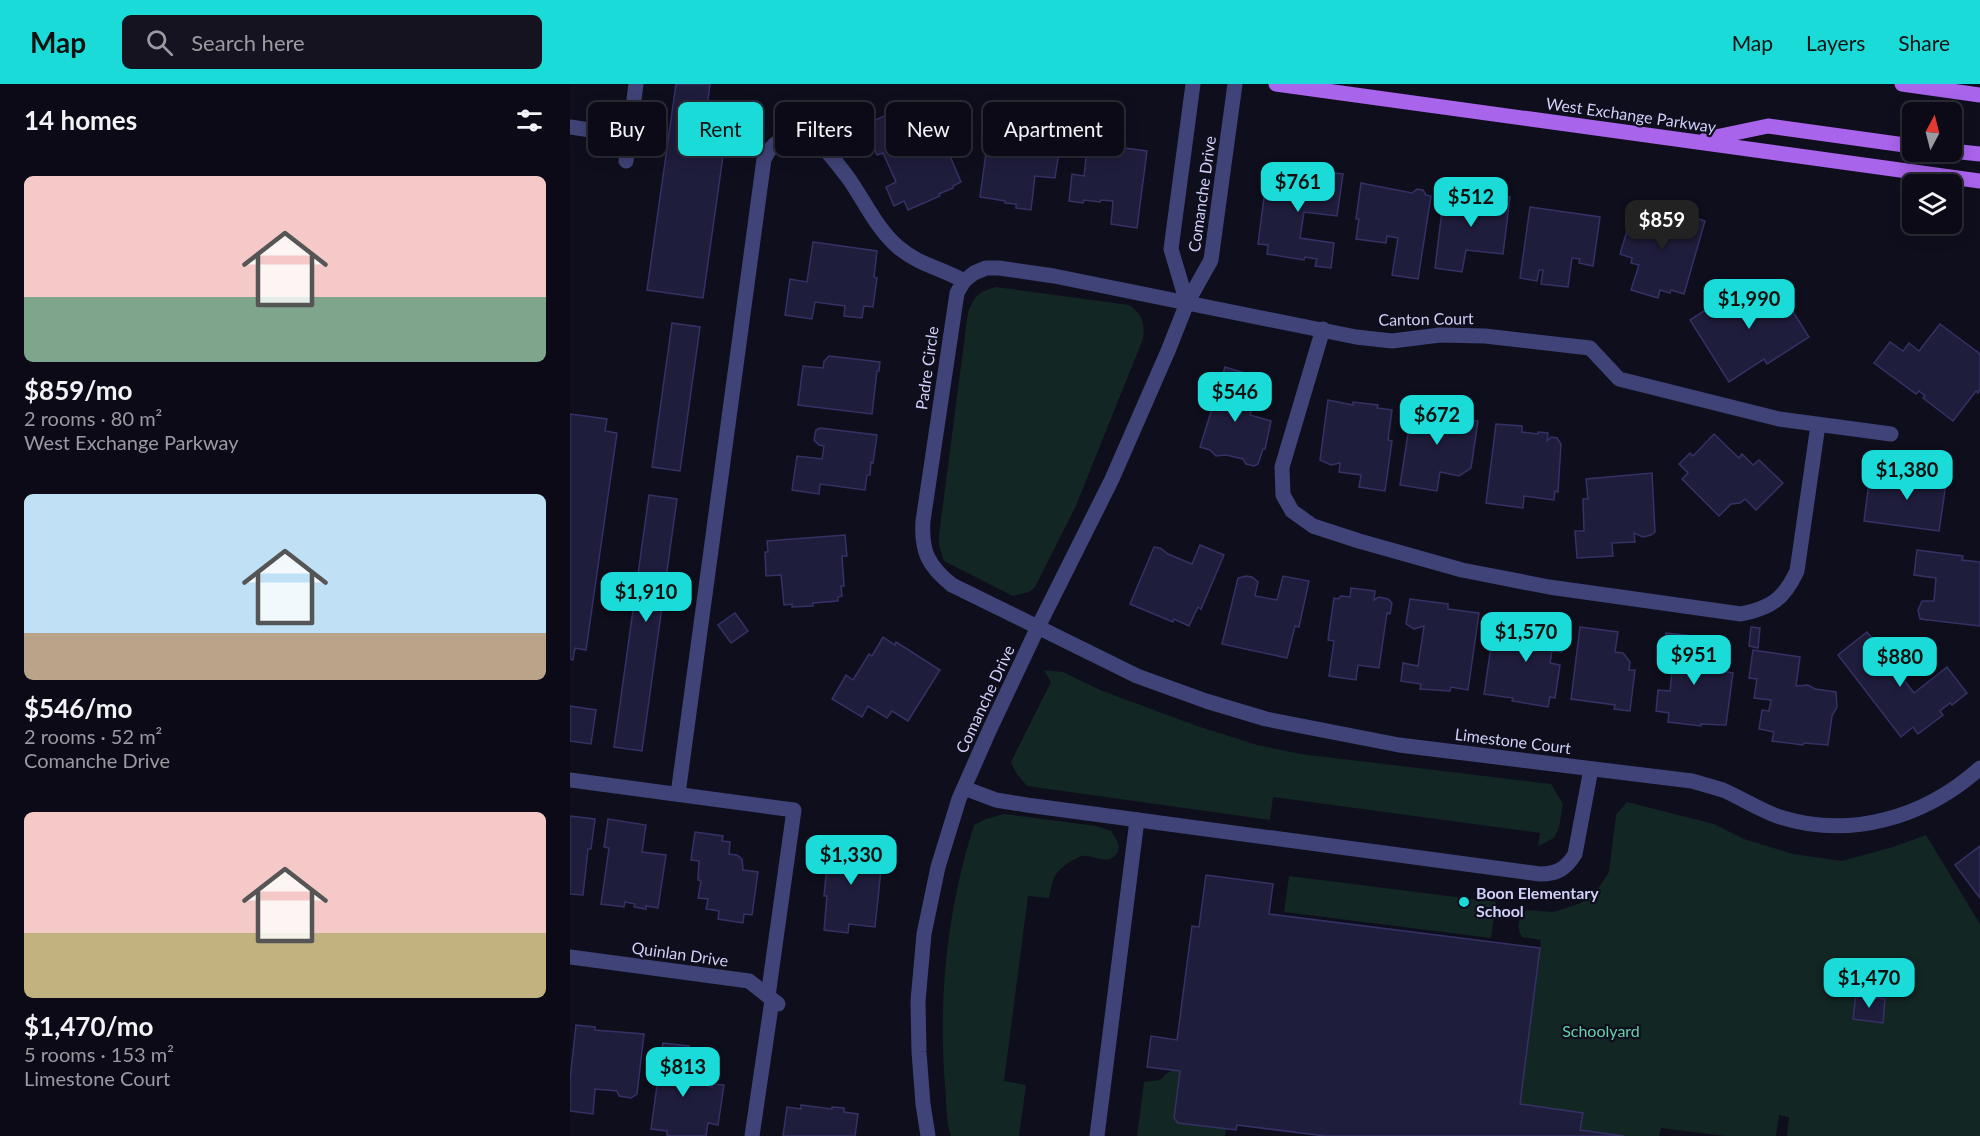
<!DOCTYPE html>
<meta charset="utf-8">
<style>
body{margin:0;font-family:Lato,sans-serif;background:#14131f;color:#f1f3f6;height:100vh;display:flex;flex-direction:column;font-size:22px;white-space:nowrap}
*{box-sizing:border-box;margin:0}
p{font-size:20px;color:#9a9aa1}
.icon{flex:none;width:33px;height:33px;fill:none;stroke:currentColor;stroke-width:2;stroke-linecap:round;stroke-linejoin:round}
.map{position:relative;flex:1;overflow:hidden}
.details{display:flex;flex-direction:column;background:#0b0a16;width:570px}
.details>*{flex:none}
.guide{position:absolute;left:18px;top:18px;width:570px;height:54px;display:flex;gap:12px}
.needle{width:39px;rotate:7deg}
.controls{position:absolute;left:1332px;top:18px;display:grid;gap:12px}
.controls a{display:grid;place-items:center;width:60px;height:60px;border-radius:9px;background:#0b0a16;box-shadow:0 3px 15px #0003,0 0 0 2px #2b2b35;font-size:30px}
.price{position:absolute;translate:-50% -51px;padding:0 14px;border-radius:12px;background:#1adbd7;color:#111;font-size:20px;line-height:39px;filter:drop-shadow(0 2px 3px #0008)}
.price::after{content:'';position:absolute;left:50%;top:36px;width:18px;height:14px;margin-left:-9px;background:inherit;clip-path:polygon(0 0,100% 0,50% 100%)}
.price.active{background:#222;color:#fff}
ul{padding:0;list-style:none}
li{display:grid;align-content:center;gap:12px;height:318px;padding:0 24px}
li span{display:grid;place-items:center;height:186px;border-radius:9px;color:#555}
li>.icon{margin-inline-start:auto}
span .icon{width:108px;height:108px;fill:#fffc;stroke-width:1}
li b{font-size:26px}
h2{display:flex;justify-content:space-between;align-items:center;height:72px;padding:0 24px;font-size:26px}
.chip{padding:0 21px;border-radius:9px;background:#0b0a16;box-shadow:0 3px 15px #0003,0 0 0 2px #2b2b35;font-size:21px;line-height:54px}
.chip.active{background:#1adbd7;color:#111}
header{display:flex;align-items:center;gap:36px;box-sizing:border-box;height:84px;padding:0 30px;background:#1adbd7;color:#111}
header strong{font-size:28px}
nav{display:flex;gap:33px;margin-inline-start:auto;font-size:21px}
.search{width:420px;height:54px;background:#14131f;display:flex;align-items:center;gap:15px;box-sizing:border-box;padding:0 21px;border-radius:9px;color:#9a9aa1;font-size:22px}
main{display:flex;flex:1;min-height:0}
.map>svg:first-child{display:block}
</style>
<header>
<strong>Map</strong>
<div class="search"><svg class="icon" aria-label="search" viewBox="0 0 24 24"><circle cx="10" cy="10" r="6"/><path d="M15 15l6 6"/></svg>Search here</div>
<nav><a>Map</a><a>Layers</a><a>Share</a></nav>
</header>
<main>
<section class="details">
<h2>14 homes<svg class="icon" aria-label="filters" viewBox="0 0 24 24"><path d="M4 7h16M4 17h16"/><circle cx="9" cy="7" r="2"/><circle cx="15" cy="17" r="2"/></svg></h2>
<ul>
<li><span style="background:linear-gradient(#f6c9c9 65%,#7fa58c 0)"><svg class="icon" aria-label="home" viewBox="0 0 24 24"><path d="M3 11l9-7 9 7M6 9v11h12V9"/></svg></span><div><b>$859/mo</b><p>2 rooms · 80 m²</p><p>West Exchange Parkway</p></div></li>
<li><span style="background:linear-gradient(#bfe0f5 75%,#b9a48a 0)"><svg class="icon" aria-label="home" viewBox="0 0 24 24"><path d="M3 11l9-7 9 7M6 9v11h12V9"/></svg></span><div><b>$546/mo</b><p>2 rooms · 52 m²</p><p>Comanche Drive</p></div></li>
<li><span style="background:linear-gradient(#f6c9c9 65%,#c2b280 0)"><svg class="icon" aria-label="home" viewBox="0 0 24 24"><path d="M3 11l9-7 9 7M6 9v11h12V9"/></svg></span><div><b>$1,470/mo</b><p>5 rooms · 153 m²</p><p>Limestone Court</p></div></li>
</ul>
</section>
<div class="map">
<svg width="1410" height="1052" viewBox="0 0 1410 1052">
<rect width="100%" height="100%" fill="#0f0e1d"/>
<g fill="#122623">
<path d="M426,203L559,221C572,229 575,240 573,255L505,424L465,503L459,508L443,512L374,477L369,461V451L398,228C405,211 408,208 426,203Z"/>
<polygon points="474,586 493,588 530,606 627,642 687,661 731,670 981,700 993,720 989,744 984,754 968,762 970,749 703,713 700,736 457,702 446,689 441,678 481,598"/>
<path d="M1057,718L1144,740L1174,755L1223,770L1272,777L1323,763L1356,751L1410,840V1052H1217L1219,1033L1209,1031L1206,1052H1155L1091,1044L1089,1052H1054L1010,1046L1012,1029L950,1020L971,856L952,853C946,842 948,834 957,826L983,828L999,823L1011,819L1029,803L1039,788L1046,731Z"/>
<path d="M434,730L526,742L541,747C545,754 552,762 547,769C538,783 523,770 511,772C510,772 504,776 503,776C484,787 483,794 479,814L458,812L434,997L456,1001L449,1052H381C375,1037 377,1017 375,1002C368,913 377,826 404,741L416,735Z"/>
<polygon points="719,792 926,818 921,854 714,828"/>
<polygon points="603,986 610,987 604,1034 607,1038 656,1045 655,1052 567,1052 574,998 590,996 596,990"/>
</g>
<g fill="#1f1d3c" stroke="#353165" stroke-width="1.5">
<polygon points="106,0 140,0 133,55 155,58 133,214 77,206"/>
<polygon points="319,30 329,54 366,39 391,98 383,102 383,104 369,110 370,112 338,126 334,117 324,122 316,103 326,98 313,69 307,71 294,41"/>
<polygon points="420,39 440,42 439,45 474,51 475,45 492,47 485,94 465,92 461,126 446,124 446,120 435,119 435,117 410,113"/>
<polygon points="531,61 577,67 567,144 541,140 543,117 531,116 530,118 514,116 513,119 499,117 502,90 514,92 517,64 531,66"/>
<polygon points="715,84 773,90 767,132 734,128 730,154 764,159 761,184 745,182 747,175 735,173 734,176 697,170 698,161 688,160 697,90 714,92"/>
<polygon points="791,99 842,109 847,105 853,106 856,111 861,112 848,195 822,191 828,154 817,152 816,159 786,155 789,135 786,135"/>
<polygon points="882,108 940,113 933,170 896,166 892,188 865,184 874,110 881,111"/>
<polygon points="960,123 1030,133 1023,182 1009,179 1010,175 1002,174 998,203 971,200 973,186 969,186 967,197 950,194"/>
<polygon points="1099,126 1135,137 1114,210 1101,206 1100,209 1090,206 1088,214 1061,206 1069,181 1061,179 1062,174 1050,170 1062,130 1076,134 1078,131 1088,130 1095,138"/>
<polygon points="243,158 307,167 304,193 307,194 303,223 294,222 292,234 274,232 275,222 245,218 242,235 215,231 220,195 237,198"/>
<polygon points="1186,200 1194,206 1196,216 1198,210 1203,207 1210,207 1215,210 1220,223 1239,253 1197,280 1194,275 1159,298 1120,236 1146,219 1149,224"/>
<polygon points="102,239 130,243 110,387 82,383"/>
<polygon points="1370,240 1410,270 1410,305 1408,309 1406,307 1383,337 1353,314 1355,312 1349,307 1346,310 1304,279 1320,258 1333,267 1339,259 1349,267"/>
<polygon points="259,272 310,278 309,287 307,287 302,330 228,321 233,282 253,284 254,277"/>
<polygon points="655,283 678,290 669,321 682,325 680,331 701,337 695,365 693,365 688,380 684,382 676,380 673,375 656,371 646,372 640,366 630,363"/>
<polygon points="758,316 783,321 783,318 808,321 807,324 822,326 818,356 822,357 815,407 789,403 791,391 769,388 770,379 761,381 750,376"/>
<polygon points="843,318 859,321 859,324 866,324 870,321 875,321 880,327 879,332 908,337 901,384 889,392 870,388 867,407 830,401"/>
<polygon points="0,330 37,335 35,347 47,349 16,566 5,564 3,576 0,575"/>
<polygon points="926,340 952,342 952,348 968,350 968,348 978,349 977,357 981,353 987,354 991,360 988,408 985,407 984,416 954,412 953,424 916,419"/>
<polygon points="250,344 307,351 303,379 301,378 300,391 297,391 295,406 250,400 249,410 222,406 227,372 252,375 254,362 249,361 244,356 246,346"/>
<polygon points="1144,350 1169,374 1172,370 1183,381 1189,376 1213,399 1186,426 1175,415 1170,419 1161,420 1149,432 1112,395 1118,389 1109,380 1120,369 1123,372"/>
<polygon points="1328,387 1377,393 1369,447 1294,437 1299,398 1320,401 1321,392"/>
<polygon points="1082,389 1085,448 1081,451 1073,453 1064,449 1065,458 1042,459 1043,472 1007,474 1005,447 1014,447 1013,415 1018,415 1016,395"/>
<polygon points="79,411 107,415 72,667 44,663"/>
<polygon points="275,451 277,472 272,472 274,502 271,502 272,512 268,513 268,517 243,519 243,522 222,523 222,520 214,521 211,491 196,492 195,468 198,468 197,457"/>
<polygon points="630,461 654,471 631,525 628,523 619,542 604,535 603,538 560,520 584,463 590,464 598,470 622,480"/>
<polygon points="1347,466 1393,472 1392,476 1410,478 1410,542 1350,535 1348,526 1352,517 1364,517 1366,494 1344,491"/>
<polygon points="676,492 682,493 688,498 685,512 707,516 713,492 739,497 729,543 725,542 717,574 652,560 668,494"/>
<polygon points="781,504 805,507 804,516 809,513 818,515 822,519 820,530 817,529 809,584 788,581 786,596 759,592 764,557 758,556 764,514 768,515 771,512 780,513"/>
<polygon points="840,515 878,520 878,525 909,529 898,606 881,603 880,607 850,605 851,600 831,597 833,579 848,582 854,542 844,545 836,540"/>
<polygon points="165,529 178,547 161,559 148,541"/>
<polygon points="959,533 996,539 992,568 982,567 980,579 990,581 985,614 980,613 978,623 942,617 943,614 914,610 923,549 927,547 932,547 936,552 936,555 941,555 941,551 956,553"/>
<polygon points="1010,543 1048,548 1045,568 1053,569 1060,578 1059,586 1065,586 1060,627 1044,625 1045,621 1001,615"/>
<polygon points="1181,543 1190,544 1188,564 1179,562"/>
<polygon points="1297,548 1344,609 1377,583 1397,609 1382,621 1380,619 1370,627 1373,631 1348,650 1343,643 1331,653 1268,571"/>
<polygon points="1096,549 1132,553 1129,581 1136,581 1144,586 1163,589 1156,641 1131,640 1131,642 1098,638 1099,629 1086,627 1088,606 1100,607 1103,577 1093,576"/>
<polygon points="313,553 325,561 326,558 370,586 338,637 322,627 317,634 298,622 292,633 262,615 276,591 283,596 299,570 302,572"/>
<polygon points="1183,566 1230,573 1226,602 1238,601 1245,605 1266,608 1267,623 1262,632 1258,661 1234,659 1233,661 1202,657 1204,648 1189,645 1192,626 1199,627 1201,616 1184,614 1187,595 1179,594"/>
<polygon points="0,622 26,626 21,660 0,657"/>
<polygon points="0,732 25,735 21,765 18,765 13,811 0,810"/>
<polygon points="38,735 76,741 72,768 96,771 88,824 76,822 76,825 64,823 65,820 55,818 54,823 31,820 39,764 34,763"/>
<polygon points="125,748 153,752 152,757 160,758 159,770 167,771 172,775 173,786 188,788 182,831 174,830 173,839 148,835 149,827 136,825 138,815 128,814 131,797 128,796 129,777 121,776"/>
<polygon points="269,754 277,758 298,762 300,768 308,769 308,776 312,776 305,843 279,840 278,849 254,846 257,812 254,812 259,763"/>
<polygon points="1410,762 1410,814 1385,781"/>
<polygon points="636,791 703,800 699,830 970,864 950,1020 1013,1029 1010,1046 1054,1052 755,1052 667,1041 666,1046 608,1039 604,1034 610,987 577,983 581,952 607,956 622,842 629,843"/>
<polygon points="1286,911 1315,915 1313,939 1283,935"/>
<polygon points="6,941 25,943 25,946 74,950 67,1010 61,1014 49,1012 47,1007 25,1005 23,1030 0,1027 0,996"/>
<polygon points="93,959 119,962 115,998 138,1000 137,1002 142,1003 143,1000 154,1001 148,1041 138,1039 136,1052 101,1052 97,1051 97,1047 81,1045"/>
<polygon points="231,1021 262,1025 262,1023 274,1024 274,1028 288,1030 285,1052 213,1052 217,1023 231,1025"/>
</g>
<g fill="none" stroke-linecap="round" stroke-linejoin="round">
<g stroke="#3f4377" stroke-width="15">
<polyline points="0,43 59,52"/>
<polyline points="56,77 66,0"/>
<polyline points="617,219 601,165 623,0"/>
<path d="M753,245L712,383L713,411L722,427L743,442L789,457L892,486L979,503L1171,530C1201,524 1214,515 1227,487L1248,341"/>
<path d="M1321,350L1209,335L1049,295L1020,264L915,252L870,251L822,257L786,253L484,192L429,184H416L404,189L394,197L387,209L353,437C351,467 358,482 382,501L567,592L636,617L696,635L829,661L1122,697C1132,700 1143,703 1153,706C1171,714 1188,725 1207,732C1279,756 1354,734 1410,684"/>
<polyline points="0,696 224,726 198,912"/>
<path d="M394,704L426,716L457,721L970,790C987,790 996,785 1005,770L1021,685"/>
<path d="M108,710L194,75C205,54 221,47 244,52C256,66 268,80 279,95C295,118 307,145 328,163C349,181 371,184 394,197"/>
<polyline points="0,873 179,897 208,920"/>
<polyline points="182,1052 202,916"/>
<polyline points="358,1052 353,1020 349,968 348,917 354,850 368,783 389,715 419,647 468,543 542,395 598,267 617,219 641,176 665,0"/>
<polyline points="527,1052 567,736"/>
</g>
<g stroke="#a964ec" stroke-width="15">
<polyline points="706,0 1410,97"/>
<polyline points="1332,0 1410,11"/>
<polyline points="1136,55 1198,42 1342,62"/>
<polyline points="1382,67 1410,70"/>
</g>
</g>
<circle fill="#1adbd7" stroke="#0f0e1d" stroke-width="2" cx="894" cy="818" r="6"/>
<g text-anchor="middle" stroke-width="4.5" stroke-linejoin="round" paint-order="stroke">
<g font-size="16" fill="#d0d0f9" stroke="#0f0e1d">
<text transform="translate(1061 31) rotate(8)" y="6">West Exchange Parkway</text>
<text transform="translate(632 110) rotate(-82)" y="6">Comanche Drive</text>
<text transform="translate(856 235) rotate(-1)" y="6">Canton Court</text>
<text transform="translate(357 284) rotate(-82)" y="6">Padre Circle</text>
<text transform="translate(415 615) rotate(-65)" y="6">Comanche Drive</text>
<text transform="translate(943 657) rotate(7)" y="6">Limestone Court</text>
<text transform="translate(110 870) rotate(8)" y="6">Quinlan Drive</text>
</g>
<g font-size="16" font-weight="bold" fill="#d0d0f9" stroke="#0f0e1d" text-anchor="start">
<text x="906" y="815">Boon Elementary<tspan x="906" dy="18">School</tspan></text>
</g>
<g font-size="16" fill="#65d0a8" stroke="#0f0e1d">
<text x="1031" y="953">Schoolyard</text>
</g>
</g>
</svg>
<div class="controls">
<a><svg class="needle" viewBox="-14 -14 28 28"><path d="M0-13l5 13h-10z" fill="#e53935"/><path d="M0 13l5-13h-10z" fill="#9a9aa1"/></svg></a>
<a><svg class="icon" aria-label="layers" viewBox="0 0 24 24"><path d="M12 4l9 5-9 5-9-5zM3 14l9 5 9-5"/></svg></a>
</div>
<b class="price" style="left:728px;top:129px">$761</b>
<b class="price" style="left:901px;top:144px">$512</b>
<b class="price active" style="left:1092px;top:167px">$859</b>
<b class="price" style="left:1179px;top:246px">$1,990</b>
<b class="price" style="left:665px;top:339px">$546</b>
<b class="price" style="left:867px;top:362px">$672</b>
<b class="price" style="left:1337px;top:417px">$1,380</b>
<b class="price" style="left:76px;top:539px">$1,910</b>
<b class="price" style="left:956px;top:579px">$1,570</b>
<b class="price" style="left:1124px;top:602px">$951</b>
<b class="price" style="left:1330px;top:604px">$880</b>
<b class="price" style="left:281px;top:802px">$1,330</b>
<b class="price" style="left:1299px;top:925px">$1,470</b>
<b class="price" style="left:113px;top:1014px">$813</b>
<div class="guide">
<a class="chip">Buy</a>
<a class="chip active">Rent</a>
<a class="chip">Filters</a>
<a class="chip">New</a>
<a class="chip">Apartment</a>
</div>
</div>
</main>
